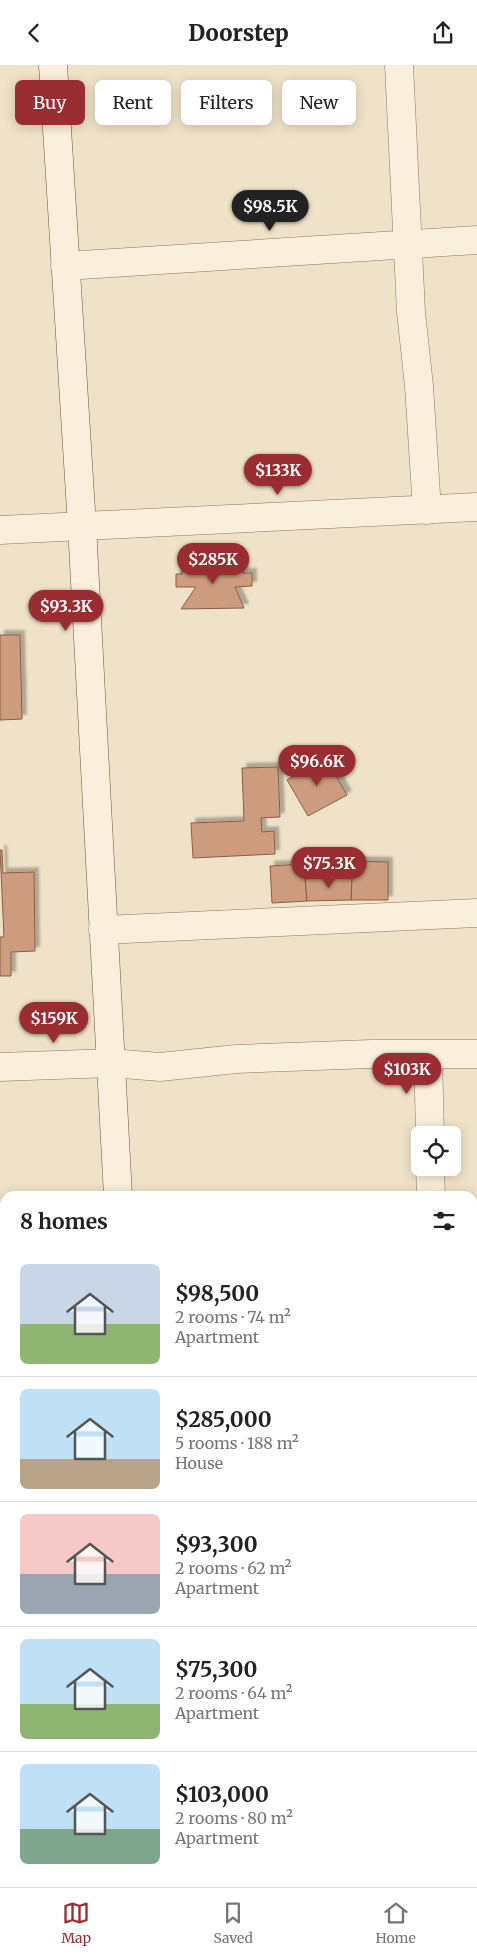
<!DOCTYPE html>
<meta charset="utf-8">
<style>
body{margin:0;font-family:Merriweather,serif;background:#f6f6f6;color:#222;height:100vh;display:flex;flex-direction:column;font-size:19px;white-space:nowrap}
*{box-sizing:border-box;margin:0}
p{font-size:16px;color:#767676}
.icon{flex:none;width:28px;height:28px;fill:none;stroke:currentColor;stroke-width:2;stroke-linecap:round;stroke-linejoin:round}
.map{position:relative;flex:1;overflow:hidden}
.sheet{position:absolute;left:0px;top:1126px;width:478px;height:696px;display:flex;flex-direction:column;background:#fff;border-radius:15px 15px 0 0;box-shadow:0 2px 12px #0003}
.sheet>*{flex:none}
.hud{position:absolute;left:15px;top:15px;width:448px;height:45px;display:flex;gap:10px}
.buttons{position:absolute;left:411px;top:1061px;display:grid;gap:10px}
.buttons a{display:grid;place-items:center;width:50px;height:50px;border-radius:8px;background:#fff;box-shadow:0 2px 12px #0003;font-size:25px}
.price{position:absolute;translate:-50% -42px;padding:0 11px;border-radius:18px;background:#9a2d31;color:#fff;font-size:16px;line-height:32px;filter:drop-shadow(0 1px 2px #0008)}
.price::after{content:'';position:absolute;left:50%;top:30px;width:15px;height:11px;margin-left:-8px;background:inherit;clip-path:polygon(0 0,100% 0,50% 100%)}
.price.active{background:#222;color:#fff}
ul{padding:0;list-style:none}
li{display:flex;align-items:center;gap:15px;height:125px;padding:0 20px}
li+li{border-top:1px solid #e0e0e0}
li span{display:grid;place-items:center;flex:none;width:140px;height:100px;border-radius:8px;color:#555}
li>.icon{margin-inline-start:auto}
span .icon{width:60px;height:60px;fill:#fffc;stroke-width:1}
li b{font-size:21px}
h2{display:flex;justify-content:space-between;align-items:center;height:60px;padding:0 20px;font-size:21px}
.tag{padding:0 18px;border-radius:8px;background:#fff;box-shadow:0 2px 12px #0003;font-size:18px;line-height:45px}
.tag.active{background:#9a2d31;color:#fff}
header{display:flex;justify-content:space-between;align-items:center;height:65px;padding:0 20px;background:#fff;font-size:22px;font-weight:800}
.tab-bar{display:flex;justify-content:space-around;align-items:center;height:70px;border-top:1px solid #e0e0e0;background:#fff;font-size:14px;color:#767676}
.tab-bar a{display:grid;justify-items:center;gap:2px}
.tab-bar .active{color:#9a2d31}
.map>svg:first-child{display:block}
</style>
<header><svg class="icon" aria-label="back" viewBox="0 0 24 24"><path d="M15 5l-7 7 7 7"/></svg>Doorstep<svg class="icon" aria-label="share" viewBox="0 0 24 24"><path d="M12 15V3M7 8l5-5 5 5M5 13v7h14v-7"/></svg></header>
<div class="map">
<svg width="477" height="1822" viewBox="0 0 477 1822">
<defs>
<filter id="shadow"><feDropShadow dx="4.5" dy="-4.5" stdDeviation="1" flood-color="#0004"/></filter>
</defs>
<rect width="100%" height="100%" fill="#efe2c8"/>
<g fill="#cd9c7e" stroke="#8a5c43" filter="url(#shadow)">
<polygon points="182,498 243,499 243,508 252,508 252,521 235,522 244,543 181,544 196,522 176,522 176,509 182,509"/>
<polygon points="0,570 20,570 22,654 0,655"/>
<polygon points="325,692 347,730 308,751 287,715"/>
<polygon points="278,702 280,752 261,753 262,767 274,766 275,789 193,793 191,758 244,756 242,703"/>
<polygon points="0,785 2,785 3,808 34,807 35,886 11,887 11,911 0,911 0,872 4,872"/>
<polygon points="352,796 388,797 388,835 351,835"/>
<polygon points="304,799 307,836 272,838 270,801"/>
<polygon points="352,812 351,835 307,836 305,813"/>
</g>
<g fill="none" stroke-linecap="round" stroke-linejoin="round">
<defs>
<g id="street">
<polyline points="399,0 411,247 419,321 427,445"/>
<polyline points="65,201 477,175"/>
<polyline points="0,465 477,442"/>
<polyline points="103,865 477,848"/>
<polyline points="428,990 430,1070"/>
<polyline points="0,1002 111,998 160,1002 236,994 371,989 477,989"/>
<polyline points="430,1102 431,1131"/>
<polyline points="472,1166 477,1165"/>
<polyline points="0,1195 5,1195"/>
<polyline points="472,1353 477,1353"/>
<polyline points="0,1376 5,1376"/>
<polyline points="472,1545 477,1545"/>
<polyline points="0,1571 5,1571"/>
<polyline points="472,1721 477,1721"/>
<polyline points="357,1818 357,1822"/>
</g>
<g id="secondary">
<polyline points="53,0 82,461 118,1131"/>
<polyline points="157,1818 157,1822"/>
</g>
</defs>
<use href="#street" stroke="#8b745d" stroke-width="29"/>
<use href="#secondary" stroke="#6d5540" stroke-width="29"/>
<use href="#street" stroke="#f9efdc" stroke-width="28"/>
<use href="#secondary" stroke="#f9efdc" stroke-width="28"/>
</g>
</svg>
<div class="buttons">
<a><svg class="icon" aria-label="locate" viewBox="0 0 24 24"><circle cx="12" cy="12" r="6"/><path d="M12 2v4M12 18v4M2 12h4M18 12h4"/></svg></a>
</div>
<b class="price active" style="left:270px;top:167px">$98.5K</b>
<b class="price" style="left:278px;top:431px">$133K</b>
<b class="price" style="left:213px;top:520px">$285K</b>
<b class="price" style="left:66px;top:567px">$93.3K</b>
<b class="price" style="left:317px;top:722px">$96.6K</b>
<b class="price" style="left:329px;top:824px">$75.3K</b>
<b class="price" style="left:54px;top:979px">$159K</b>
<b class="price" style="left:407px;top:1030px">$103K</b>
<div class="hud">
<a class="tag active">Buy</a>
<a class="tag">Rent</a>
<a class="tag">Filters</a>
<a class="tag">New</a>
</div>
<section class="sheet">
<h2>8 homes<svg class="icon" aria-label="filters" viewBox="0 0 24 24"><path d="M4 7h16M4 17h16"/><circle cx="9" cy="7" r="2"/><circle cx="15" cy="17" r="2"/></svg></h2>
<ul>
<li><span style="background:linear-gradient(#c9d6e8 60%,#8fb573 0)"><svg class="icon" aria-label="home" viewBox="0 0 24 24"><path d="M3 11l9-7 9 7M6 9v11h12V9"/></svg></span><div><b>$98,500</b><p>2 rooms · 74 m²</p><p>Apartment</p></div></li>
<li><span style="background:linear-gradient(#bfe0f5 70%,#b9a48a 0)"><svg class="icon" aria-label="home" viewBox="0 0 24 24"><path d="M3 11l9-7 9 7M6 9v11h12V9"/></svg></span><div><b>$285,000</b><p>5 rooms · 188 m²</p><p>House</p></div></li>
<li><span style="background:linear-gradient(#f6c9c9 60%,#9aa5b1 0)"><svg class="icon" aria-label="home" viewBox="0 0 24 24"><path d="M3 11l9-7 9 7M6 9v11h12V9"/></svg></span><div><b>$93,300</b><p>2 rooms · 62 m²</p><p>Apartment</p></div></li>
<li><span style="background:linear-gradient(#bfe0f5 65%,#8fb573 0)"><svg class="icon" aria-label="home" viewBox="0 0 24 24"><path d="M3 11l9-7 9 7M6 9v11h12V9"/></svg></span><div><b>$75,300</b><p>2 rooms · 64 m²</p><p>Apartment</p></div></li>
<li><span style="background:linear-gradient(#bfe0f5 65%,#7fa58c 0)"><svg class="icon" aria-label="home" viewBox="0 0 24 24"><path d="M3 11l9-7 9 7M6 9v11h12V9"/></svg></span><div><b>$103,000</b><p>2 rooms · 80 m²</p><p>Apartment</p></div></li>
</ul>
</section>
</div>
<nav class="tab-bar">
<a class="active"><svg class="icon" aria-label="map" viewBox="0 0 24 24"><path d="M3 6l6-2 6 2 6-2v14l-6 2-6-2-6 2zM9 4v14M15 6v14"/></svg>Map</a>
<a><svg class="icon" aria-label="saved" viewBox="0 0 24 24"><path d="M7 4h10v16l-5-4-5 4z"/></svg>Saved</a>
<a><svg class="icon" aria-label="home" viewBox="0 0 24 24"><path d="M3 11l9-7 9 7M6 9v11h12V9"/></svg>Home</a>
</nav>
